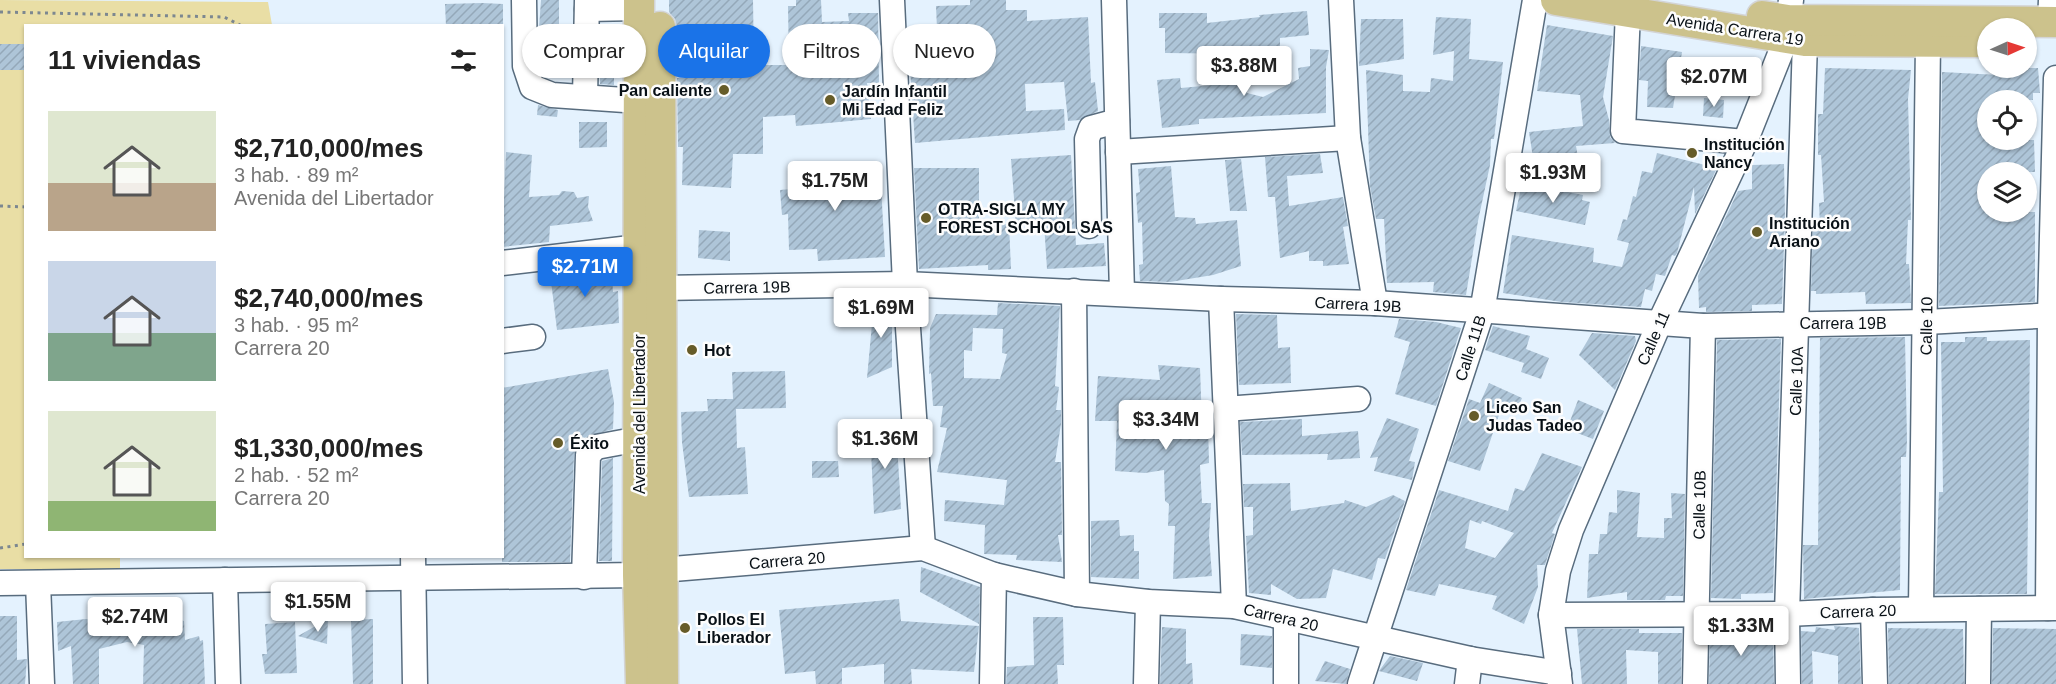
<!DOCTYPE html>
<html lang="es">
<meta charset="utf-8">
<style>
body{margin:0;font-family:Helvetica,sans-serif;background:#f2f2f2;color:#222;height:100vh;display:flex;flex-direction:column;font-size:22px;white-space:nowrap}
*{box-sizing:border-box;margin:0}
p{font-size:20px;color:#767676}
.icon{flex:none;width:33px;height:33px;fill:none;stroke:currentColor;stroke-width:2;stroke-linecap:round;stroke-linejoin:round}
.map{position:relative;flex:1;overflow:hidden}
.side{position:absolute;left:24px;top:24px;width:480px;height:534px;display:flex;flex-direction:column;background:#fff;border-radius:0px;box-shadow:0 2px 4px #0004}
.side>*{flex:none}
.banner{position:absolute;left:522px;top:24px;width:570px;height:54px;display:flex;gap:12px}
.needle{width:39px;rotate:87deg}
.controls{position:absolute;left:1977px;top:18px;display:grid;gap:12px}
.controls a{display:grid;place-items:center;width:60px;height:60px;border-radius:50%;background:#fff;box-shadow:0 2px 4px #0004;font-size:30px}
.price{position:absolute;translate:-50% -51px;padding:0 14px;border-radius:6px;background:#fff;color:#222;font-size:20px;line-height:39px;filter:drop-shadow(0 2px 3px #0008)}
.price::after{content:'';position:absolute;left:50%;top:36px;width:18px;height:14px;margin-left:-9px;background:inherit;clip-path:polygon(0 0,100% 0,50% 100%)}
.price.active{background:#1a73e8;color:#fff}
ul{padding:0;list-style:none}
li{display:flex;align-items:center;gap:18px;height:150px;padding:0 24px}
li span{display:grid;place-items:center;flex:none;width:168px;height:120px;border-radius:0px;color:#555}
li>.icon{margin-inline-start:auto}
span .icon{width:72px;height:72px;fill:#fffc;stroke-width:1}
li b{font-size:26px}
h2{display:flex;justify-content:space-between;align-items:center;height:72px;padding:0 24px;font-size:26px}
.chip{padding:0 21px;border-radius:27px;background:#fff;box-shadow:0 2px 4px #0004;font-size:21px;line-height:54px}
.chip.active{background:#1a73e8;color:#fff}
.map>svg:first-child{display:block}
</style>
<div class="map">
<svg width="2056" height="684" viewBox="0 0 2056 684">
<defs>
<pattern id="building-hatch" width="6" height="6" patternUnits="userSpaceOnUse" patternTransform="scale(1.5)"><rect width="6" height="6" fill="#aec5d8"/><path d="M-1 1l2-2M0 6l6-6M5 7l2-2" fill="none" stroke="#94a8b9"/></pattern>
</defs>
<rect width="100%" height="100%" fill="#e4f2fe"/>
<polygon fill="#e9dea5" points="0,0 268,2 272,25 26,26 26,556 120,557 120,569 0,569"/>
<g fill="url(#building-hatch)" fill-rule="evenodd">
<polygon points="541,0 559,0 559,28 572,29 571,70 541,70 539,28"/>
<polygon points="669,0 753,0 754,65 789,65 788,6 796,6 796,0 821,0 822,22 849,21 848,13 878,13 879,83 867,83 871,119 796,126 795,115 763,117 763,154 733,154 731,188 682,185 683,147 678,147 677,78 684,78 686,49 681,48 681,28 677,28 675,19 669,12"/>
<polygon points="970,0 1006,0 1006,10 1027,10 1027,21 1088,17 1091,83 1095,82 1098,111 1080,120 1068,121 1064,82 1025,84 1026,111 1064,109 1065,130 915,143 909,54 938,52 936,6 970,5"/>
<polygon points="482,3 503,4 503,26 446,26 445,4"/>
<polygon points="1307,11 1309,35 1280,38 1280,54 1254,47 1255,54 1165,53 1165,28 1159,28 1159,13 1207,13 1207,23 1260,17 1259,15"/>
<polygon points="1436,17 1471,19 1469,59 1503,62 1494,139 1491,139 1490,165 1478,221 1466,295 1433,292 1434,282 1387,283 1384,219 1376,219 1370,186 1366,70 1403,75 1403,91 1430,92 1431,78 1453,81 1454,51 1433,55"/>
<polygon points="1361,19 1403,19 1404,59 1359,66"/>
<polygon points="1547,25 1613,36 1603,97 1609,120 1610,137 1615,143 1576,146 1580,169 1536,177 1529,132 1583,126 1580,95 1537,91"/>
<polygon points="601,27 615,27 615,47 600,47"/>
<rect x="0" y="44" width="26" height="26"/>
<polygon points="1641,46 1682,52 1673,108 1647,107 1648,81 1639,80"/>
<polygon points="1310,49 1329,50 1326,67 1326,113 1199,119 1199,124 1162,128 1157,80 1180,78 1181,88 1213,85 1212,74 1245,71 1247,93 1263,97 1299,79 1298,68 1310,66"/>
<polygon points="1825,68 1911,70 1908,99 1911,220 1908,220 1906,264 1909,264 1911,303 1866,304 1865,292 1816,294 1816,291 1811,291 1813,226 1820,226 1819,203 1824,202 1821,155 1818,155 1818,114 1823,114"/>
<polygon points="1999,68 2038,68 2040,93 2033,93 2033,100 1988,100 1988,140 2034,140 2035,172 1988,172 1988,212 2035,212 2035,302 1939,306 1942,72 1999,75"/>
<polygon points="614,71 614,85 600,84 600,72"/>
<polygon points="1704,98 1724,100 1723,118 1703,116"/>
<polygon points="538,105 558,110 557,117 537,115"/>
<polygon points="579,122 607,122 607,147 579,148"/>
<polygon points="506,152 532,155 529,197 559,195 562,191 574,192 577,198 589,196 588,207 593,221 550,226 549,242 502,247"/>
<polygon points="1657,153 1717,168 1695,214 1694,187 1677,253 1675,256 1672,255 1665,276 1656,274 1652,291 1645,289 1641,307 1562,302 1503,293 1512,235 1594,248 1593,262 1622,267 1629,243 1617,240 1623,219 1627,220 1633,196 1636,197 1642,171 1652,173"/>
<polygon points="1320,154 1323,173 1287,176 1289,206 1343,197 1348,226 1343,227 1349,264 1323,266 1323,261 1309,261 1309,251 1280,258 1275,197 1268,197 1265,157"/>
<polygon points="1071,155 1076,245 1104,243 1106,266 1047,269 1044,223 1016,225 1011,159"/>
<polygon points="1241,159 1247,211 1230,211 1225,160"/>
<polygon points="790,163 806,163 807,167 824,166 824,168 880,168 885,257 818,261 817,249 789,250 788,214 782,215 780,190 791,189"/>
<polygon points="1784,164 1785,217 1782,304 1752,305 1752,311 1706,312 1706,307 1699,308 1698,276 1738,191 1752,189 1752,165"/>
<polygon points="1171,166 1175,217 1195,218 1196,224 1237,220 1241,266 1213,275 1170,282 1140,281 1139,265 1143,264 1142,222 1138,223 1136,193 1140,192 1138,169"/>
<polygon points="914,168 979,168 979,225 1009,224 1011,269 988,270 988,265 919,269"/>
<polygon points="1522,183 1583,195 1582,200 1590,202 1585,225 1516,211"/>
<polygon points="699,230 730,232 730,261 698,258"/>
<polygon points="611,266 613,292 618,291 619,323 557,330 550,273"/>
<polygon points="892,301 892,367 867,378 874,302"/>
<path d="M998,303L1060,306L1055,386L1059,387L1056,410H1061V424L1055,462H1061L1062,535H1058L1062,562L1016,560L1017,555L984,554L985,525L944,521L945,500L1004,505L1007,480L937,472L947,428L940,427L943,406H933L931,373L929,374L930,328L936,314L997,315ZM973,328L1003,329L1002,353L1007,354L1000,379L964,378V350L972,351Z"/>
<polygon points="1236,314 1277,315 1278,348 1290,347 1291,383 1239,385"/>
<polygon points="1399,319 1436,322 1461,328 1436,406 1395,394 1410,342 1394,337"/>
<polygon points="1493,326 1530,336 1526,349 1549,358 1541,379 1521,372 1524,363 1485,350"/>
<polygon points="1592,333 1635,336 1636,341 1615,390 1579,355"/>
<polygon points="1905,337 1907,441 1906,457 1901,457 1900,590 1804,599 1803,545 1818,545 1820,338"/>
<polygon points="1965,337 1987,337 1987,341 2030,340 2027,594 1935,594 1939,492 1943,492 1941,342 1965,342"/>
<polygon points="1781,339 1773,593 1741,594 1741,599 1711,598 1717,340"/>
<polygon points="1158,365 1200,368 1202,424 1208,424 1209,463 1200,465 1202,503 1211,503 1209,536 1212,576 1173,579 1175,526 1168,526 1169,504 1165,501 1164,470 1145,473 1115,471 1117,421 1095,421 1098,376 1160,380"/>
<polygon points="608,369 614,402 613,429 586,437 578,445 574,455 570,562 502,562 502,388"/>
<polygon points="785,371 786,408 736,409 737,448 745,447 748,494 689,497 682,442 681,412 708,411 707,399 733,399 732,372"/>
<polygon points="1489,383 1522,398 1515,415 1501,409 1480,471 1448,461 1469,399 1480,403"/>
<polygon points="1578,400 1604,411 1593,439 1567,429"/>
<polygon points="1387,418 1419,429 1409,461 1415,462 1412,480 1374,471 1378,457 1370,458"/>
<polygon points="1302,419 1302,436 1358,431 1360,458 1327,460 1328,454 1242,455 1240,422"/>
<polygon points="896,427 901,509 874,514 870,429"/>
<path d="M1542,453L1582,467L1552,533L1555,534L1545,565H1537L1538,587L1524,624L1492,609L1497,596L1439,584L1435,596L1406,590L1439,490L1508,511L1515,488L1524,491ZM1470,520L1481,524L1482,521L1514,533L1495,558L1465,548Z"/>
<polygon points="613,458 612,561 599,561 602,461"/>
<polygon points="812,461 838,461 839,477 812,478"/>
<polygon points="1290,483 1291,511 1344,503 1345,500 1366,507 1393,495 1405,501 1385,559 1378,558 1372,580 1333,569 1326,598 1297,599 1271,584 1271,595 1249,593 1246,536 1253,535 1253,507 1244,507 1243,484"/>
<polygon points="1617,490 1640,493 1637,537 1664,538 1664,518 1672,518 1671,493 1685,494 1683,596 1666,596 1665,600 1627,600 1627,592 1587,598 1589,554 1598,554 1600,534 1607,534 1609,512 1617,513"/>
<polygon points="1119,520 1120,536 1134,535 1134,551 1139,551 1139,579 1091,577 1091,521"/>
<polygon points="921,567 980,587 979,624 920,592"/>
<polygon points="899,599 901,621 979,626 974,672 911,669 912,684 884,684 884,664 842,668 842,684 816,684 815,671 785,674 779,610"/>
<polygon points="0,616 17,616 17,660 27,659 25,684 0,684"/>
<polygon points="126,616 145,616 145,619 171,617 184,621 185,640 199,636 200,641 203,640 205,684 143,684 144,645 127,642 99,649 99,684 73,684 71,646 58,651 57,622 86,619 126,622"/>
<polygon points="1033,617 1063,617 1064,665 1057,665 1058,684 1006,684 1007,667 1034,665"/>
<polygon points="328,619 327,644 298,636"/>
<polygon points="373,619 373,684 353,684 351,620"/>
<polygon points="295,622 297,673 265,674 262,654 267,654 265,624"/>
<polygon points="1834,626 1859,628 1861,684 1838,684 1838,656 1812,651 1813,684 1802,684 1801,631 1815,632 1816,627 1835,630"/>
<polygon points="1162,627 1186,629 1186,664 1192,663 1193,684 1160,684"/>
<polygon points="1888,628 1963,629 1964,684 1889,684"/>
<polygon points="1993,628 2056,629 2056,684 1992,684"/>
<polygon points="1577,629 1639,629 1639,633 1682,633 1681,684 1658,684 1658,652 1626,650 1627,684 1582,684"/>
<polygon points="1710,630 1773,631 1774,684 1709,684"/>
<polygon points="1241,634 1272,636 1272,668 1240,665"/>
<polygon points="1390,656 1423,663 1417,681 1379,671"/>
<polygon points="1325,661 1350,669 1346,684 1315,681"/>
</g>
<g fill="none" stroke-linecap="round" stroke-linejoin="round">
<defs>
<g id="minor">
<polyline points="524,0 525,66 532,87 552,95 639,101"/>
<polyline points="892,0 905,284 923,548"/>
<polyline points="1114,0 1122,293"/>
<polyline points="1341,0 1348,138 1375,303"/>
<polyline points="587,9 639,8"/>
<polyline points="1628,11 1623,131 1745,142"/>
<polyline points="2050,22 2051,0"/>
<polyline points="585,97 587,0"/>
<polyline points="1118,152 1348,138"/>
<polyline points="1089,226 1087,139 1091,128 1117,121"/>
<polyline points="502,263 639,247"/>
<polyline points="660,288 905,284 1221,299 1375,303 1703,326 1926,322 2056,315"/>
<polyline points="1074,291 1077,594"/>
<polyline points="1221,299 1234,606"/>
<polyline points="502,341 533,337"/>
<polyline points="1225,409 1358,399"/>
<polyline points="413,556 415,684"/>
<polyline points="584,577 588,455 596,447 639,439"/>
<polyline points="225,580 228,684"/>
<polyline points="0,583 638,575 661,570 923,548 994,575 1077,594 1148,602 1234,606 1470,659 1559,673"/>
<polyline points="38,583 42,684"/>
<polyline points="2048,608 2050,315 2056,78"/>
<polyline points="1921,609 1928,42"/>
<polyline points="1873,610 1875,684"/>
<polyline points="1551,615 1787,614 1873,610 2056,608"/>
<polyline points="1286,619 1286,684"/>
<polyline points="992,684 994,575"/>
<polyline points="1146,684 1148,602"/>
<polyline points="1360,684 1482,312 1535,0"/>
<polyline points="1467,684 1470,659"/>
<polyline points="1560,684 1551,615 1558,571 1571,530 1659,324 1745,142 1786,39 1791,0"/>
<polyline points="1695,684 1703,326"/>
<polyline points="1788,684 1787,614 1805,41"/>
<polyline points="1978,684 1979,609"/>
</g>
<g id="major">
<polyline points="639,0 638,575 641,684"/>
<polyline points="1556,0 1805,41 1988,42"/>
<polyline points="1762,16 1788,20 2056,22"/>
<polyline points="660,27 663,684"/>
</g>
</defs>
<use href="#minor" stroke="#586c7e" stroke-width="27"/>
<use href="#major" stroke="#d3d4d5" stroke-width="33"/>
<g stroke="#7c8790" stroke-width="3" stroke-dasharray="3 4.5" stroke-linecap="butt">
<polyline points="0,12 224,17 242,26"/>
<polyline points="0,206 26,207"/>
<polyline points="0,548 26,544"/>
</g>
<use href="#minor" stroke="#fff" stroke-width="24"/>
<use href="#major" stroke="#ccc28c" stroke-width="30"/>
</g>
<g fill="#665c29" stroke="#fdfdfd" stroke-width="2">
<circle cx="724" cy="90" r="6"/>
<circle cx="830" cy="100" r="6"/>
<circle cx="1692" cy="153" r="6"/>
<circle cx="926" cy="218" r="6"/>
<circle cx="1757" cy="232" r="6"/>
<circle cx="692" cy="350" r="6"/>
<circle cx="1474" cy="416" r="6"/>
<circle cx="558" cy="443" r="6"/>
<circle cx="685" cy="628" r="6"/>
</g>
<g text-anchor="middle" stroke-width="5" stroke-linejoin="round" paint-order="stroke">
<g font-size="16" fill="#081016" stroke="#fdfdfd">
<text transform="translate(1735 29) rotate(9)" y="6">Avenida Carrera 19</text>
<text transform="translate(747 287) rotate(-1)" y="6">Carrera 19B</text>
<text transform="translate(1358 304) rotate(3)" y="6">Carrera 19B</text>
<text x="1843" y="329">Carrera 19B</text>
<text transform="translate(1926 326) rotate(-89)" y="6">Calle 10</text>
<text transform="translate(1653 338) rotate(-66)" y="6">Calle 11</text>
<text transform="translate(1470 348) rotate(-72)" y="6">Calle 11B</text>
<text transform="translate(1796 381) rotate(-88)" y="6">Calle 10A</text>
<text transform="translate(639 414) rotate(-90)" y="6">Avenida del Libertador</text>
<text transform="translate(1699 505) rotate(-89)" y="6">Calle 10B</text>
<text transform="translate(787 560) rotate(-5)" y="6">Carrera 20</text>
<text transform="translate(1858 611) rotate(-2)" y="6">Carrera 20</text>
<text transform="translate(1281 617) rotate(13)" y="6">Carrera 20</text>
</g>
<g font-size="16" font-weight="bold" fill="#081016" stroke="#fdfdfd" text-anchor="start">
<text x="712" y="96" text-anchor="end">Pan caliente</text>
<text x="842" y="97">Jardín Infantil<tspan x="842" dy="18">Mi Edad Feliz</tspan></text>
<text x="1704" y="150">Institución<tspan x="1704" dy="18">Nancy</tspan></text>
<text x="938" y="215">OTRA-SIGLA MY<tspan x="938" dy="18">FOREST SCHOOL SAS</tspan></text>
<text x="1769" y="229">Institución<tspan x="1769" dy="18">Ariano</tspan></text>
<text x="704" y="356">Hot</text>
<text x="1486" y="413">Liceo San<tspan x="1486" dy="18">Judas Tadeo</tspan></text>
<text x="570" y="449">Éxito</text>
<text x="697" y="625">Pollos El<tspan x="697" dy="18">Liberador</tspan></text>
</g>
</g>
</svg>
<div class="controls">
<a><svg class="needle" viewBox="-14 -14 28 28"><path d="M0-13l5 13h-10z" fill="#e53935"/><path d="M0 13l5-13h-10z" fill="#767676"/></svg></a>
<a><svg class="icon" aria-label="locate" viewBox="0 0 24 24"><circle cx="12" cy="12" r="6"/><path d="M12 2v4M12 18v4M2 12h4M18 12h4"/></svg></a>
<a><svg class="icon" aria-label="layers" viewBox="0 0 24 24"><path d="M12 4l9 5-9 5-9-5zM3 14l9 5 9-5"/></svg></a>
</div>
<b class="price" style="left:1244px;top:97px">$3.88M</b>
<b class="price" style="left:1714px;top:108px">$2.07M</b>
<b class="price" style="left:1553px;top:204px">$1.93M</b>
<b class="price" style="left:835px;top:212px">$1.75M</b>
<b class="price active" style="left:585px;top:298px">$2.71M</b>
<b class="price" style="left:881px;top:339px">$1.69M</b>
<b class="price" style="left:1166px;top:451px">$3.34M</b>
<b class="price" style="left:885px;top:470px">$1.36M</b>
<b class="price" style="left:318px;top:633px">$1.55M</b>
<b class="price" style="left:135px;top:648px">$2.74M</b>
<b class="price" style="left:1741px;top:657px">$1.33M</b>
<div class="banner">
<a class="chip">Comprar</a>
<a class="chip active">Alquilar</a>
<a class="chip">Filtros</a>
<a class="chip">Nuevo</a>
</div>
<section class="side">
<h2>11 viviendas<svg class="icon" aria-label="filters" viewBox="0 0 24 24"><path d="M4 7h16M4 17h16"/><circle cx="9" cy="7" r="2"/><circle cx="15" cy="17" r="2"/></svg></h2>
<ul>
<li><span style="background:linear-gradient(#dfe7d0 60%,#b9a48a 0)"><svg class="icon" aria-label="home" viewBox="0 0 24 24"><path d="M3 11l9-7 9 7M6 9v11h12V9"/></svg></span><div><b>$2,710,000/mes</b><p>3 hab. · 89 m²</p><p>Avenida del Libertador</p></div></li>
<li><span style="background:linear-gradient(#c9d6e8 60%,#7fa58c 0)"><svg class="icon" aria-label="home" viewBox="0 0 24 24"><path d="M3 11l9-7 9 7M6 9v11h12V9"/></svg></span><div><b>$2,740,000/mes</b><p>3 hab. · 95 m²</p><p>Carrera 20</p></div></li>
<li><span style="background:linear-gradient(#dfe7d0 75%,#8fb573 0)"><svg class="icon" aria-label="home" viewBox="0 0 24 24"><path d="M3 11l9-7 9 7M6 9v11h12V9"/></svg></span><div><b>$1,330,000/mes</b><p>2 hab. · 52 m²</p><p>Carrera 20</p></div></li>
</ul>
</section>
</div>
